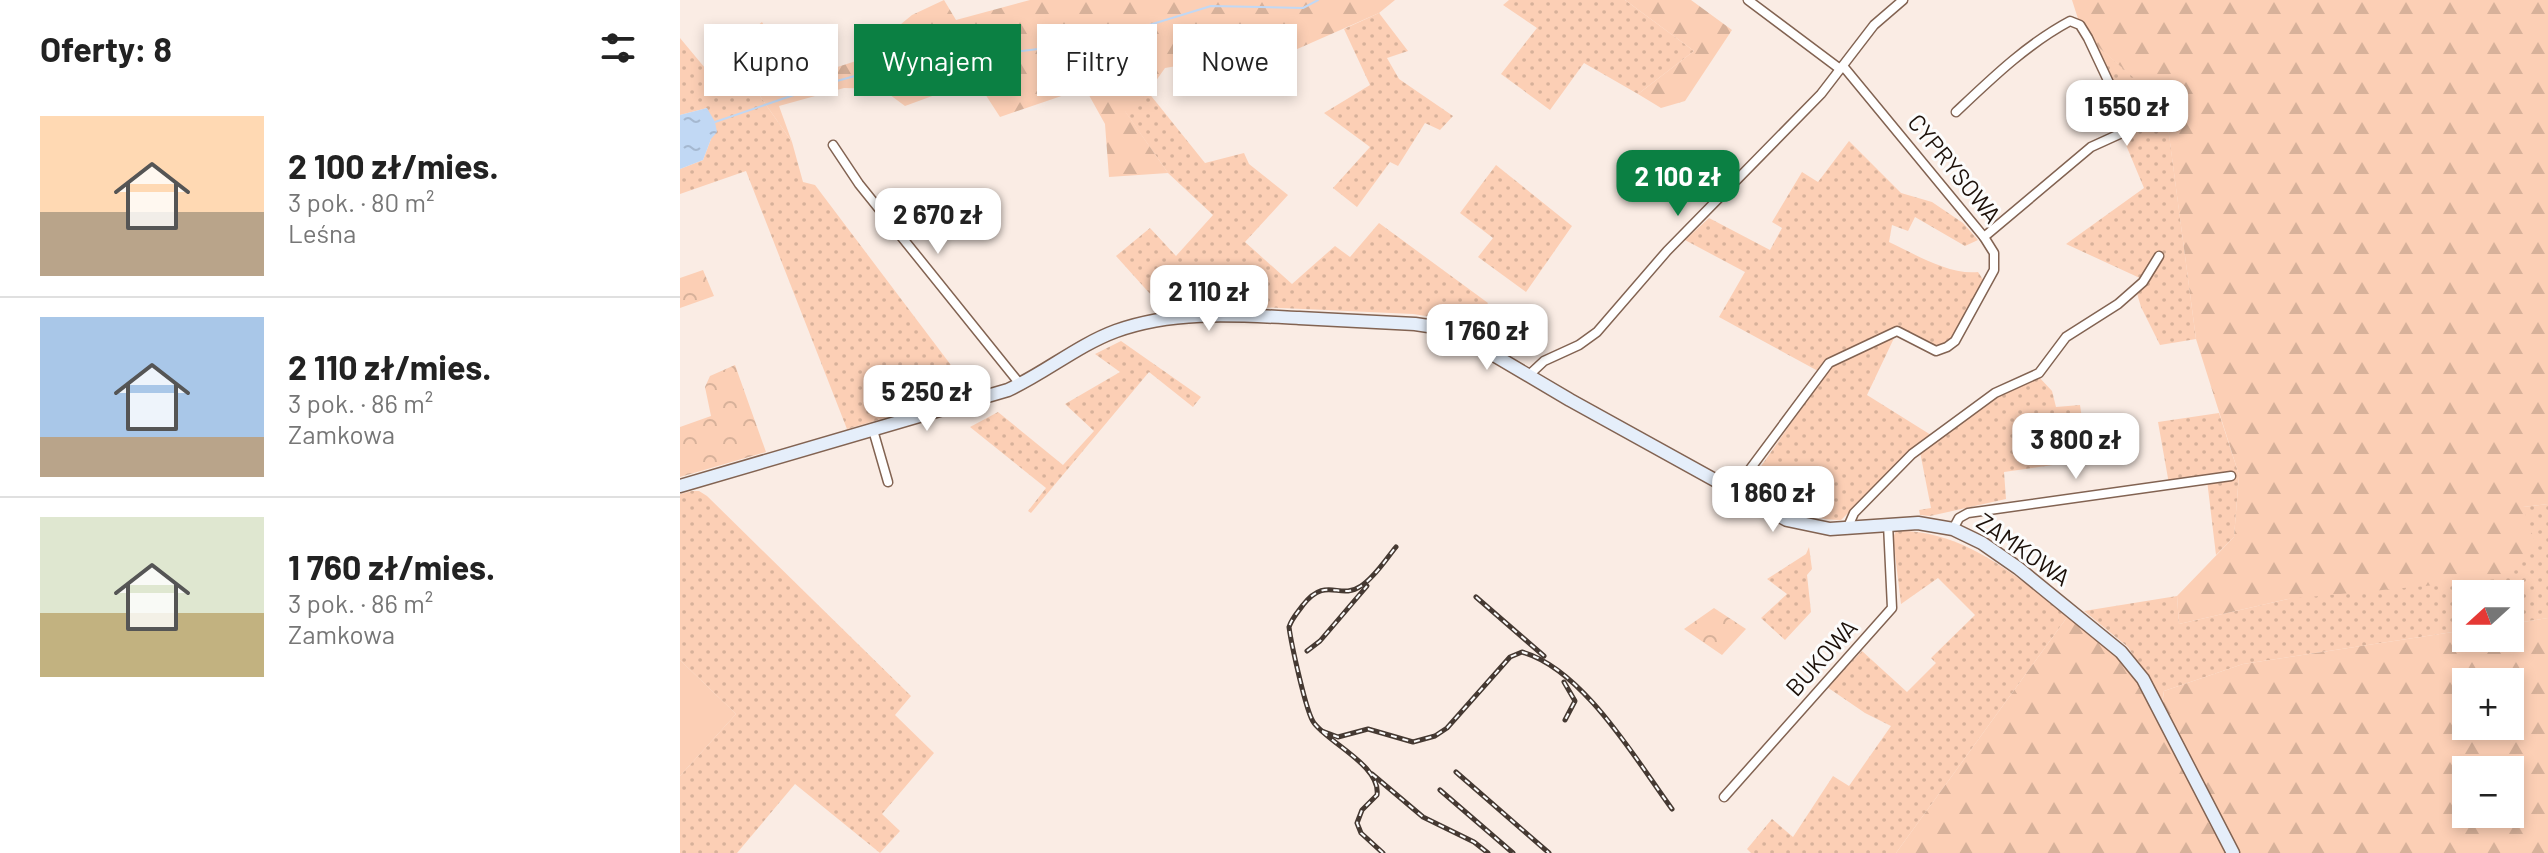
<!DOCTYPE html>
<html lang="pl">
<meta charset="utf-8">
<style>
body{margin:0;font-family:Barlow,sans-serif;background:#f2f2f2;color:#222;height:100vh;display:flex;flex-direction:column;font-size:30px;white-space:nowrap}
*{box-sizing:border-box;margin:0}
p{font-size:26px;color:#767676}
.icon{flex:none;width:44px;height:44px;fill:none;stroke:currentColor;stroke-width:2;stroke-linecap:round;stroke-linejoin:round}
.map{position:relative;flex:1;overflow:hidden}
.panel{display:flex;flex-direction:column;background:#fff;width:680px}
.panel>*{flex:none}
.top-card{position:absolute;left:24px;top:24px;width:760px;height:72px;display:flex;gap:16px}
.needle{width:52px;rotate:249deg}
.controls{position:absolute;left:1772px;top:580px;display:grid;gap:16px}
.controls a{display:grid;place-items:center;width:72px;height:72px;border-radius:0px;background:#fff;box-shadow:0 4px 12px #0003;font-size:40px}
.price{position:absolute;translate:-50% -68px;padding:0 18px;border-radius:16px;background:#fff;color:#222;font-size:26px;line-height:52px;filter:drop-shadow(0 2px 4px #0008)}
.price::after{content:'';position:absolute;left:50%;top:48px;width:24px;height:18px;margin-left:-12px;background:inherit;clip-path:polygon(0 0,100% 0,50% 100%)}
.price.current{background:#0b8043;color:#fff}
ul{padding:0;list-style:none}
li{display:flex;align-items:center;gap:24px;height:200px;padding:0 40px}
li+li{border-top:2px solid #e0e0e0}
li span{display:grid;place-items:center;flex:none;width:224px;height:160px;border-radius:0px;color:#555}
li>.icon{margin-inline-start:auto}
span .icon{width:96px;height:96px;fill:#fffc;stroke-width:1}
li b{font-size:34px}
h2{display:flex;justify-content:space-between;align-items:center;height:96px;padding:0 40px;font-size:34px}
.chip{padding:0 28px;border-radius:0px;background:#fff;box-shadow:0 4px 12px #0003;font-size:28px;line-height:72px}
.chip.current{background:#0b8043;color:#fff}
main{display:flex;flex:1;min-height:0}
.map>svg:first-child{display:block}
</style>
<main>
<section class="panel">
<h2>Oferty: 8<svg class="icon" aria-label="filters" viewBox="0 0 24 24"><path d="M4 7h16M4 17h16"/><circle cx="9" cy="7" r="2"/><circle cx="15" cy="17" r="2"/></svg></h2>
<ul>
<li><span style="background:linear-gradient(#ffd9b3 60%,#b9a48a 0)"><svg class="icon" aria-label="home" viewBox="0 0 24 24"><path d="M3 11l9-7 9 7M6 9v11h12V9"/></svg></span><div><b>2 100 zł/mies.</b><p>3 pok. · 80 m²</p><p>Leśna</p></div></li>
<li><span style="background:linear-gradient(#a9c7e8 75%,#b9a48a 0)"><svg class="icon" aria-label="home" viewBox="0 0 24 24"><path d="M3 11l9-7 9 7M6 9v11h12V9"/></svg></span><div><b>2 110 zł/mies.</b><p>3 pok. · 86 m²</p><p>Zamkowa</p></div></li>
<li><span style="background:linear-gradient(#dfe7d0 60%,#c2b280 0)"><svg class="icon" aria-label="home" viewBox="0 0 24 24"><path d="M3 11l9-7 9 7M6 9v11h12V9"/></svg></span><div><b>1 760 zł/mies.</b><p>3 pok. · 86 m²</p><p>Zamkowa</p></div></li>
</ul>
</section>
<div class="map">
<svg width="1868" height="853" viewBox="0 0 1868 853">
<defs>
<pattern id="grass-dots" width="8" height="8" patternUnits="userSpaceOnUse" patternTransform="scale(2)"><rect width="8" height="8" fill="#fccfb5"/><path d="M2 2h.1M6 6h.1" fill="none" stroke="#d7b19a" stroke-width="1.8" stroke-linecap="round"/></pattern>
<pattern id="forest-firs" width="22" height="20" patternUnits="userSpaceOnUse" patternTransform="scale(2)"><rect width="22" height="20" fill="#fccfb5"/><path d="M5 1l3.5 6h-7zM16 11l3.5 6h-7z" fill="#d7b19a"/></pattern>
<pattern id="park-crowns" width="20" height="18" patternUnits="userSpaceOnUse" patternTransform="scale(2)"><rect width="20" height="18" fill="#fccfb5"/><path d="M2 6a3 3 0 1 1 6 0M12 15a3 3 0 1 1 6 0" fill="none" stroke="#d7b19a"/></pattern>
<pattern id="water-ripples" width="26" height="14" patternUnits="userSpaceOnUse" patternTransform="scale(2)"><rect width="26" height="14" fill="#c1d8f4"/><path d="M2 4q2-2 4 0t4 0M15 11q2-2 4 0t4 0" fill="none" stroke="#a5b8d0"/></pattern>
</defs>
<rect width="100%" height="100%" fill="#faece4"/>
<g fill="url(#grass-dots)">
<polygon points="829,0 945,0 1014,51 958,94 904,63 870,110 821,74 857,28 823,5"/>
<polygon points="699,13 728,51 707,58 719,79 773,116 760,130 745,123 718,166 710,162 677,207 653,188 690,147 644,113 690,85 664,29"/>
<polygon points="0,38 25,68 56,43 76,68 73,86 112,142 123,182 135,185 292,393 167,429 66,171 0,194 0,169 23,160 31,139 27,108 0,115"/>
<polygon points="1408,38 1485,104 1516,339 1480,345 1461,307 1456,290 1462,279 1386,244 1464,188 1441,133 1447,121"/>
<polygon points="468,92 525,163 564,153 569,164 608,195 565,242 612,284 655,246 670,257 699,223 808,303 789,330 752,317 733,314 533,305 476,309 472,296 436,256 470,228 496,256 533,215 488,173 444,110"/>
<path d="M1169,141L1221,193L1252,202L1283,223L1298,240L1285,246L1235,217L1228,231L1212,225L1209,242C1235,254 1268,275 1298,272L1304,281C1297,295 1275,347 1258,346C1246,346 1228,333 1217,328L1147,358L1138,371L1039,317L1065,272L1005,240L1029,218L1090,250L1102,228L1092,222L1122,172L1138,182Z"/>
<polygon points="816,165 892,226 846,292 798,257 813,238 780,213"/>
<path d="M1215,336L1187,395L1251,435L1227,452L1226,457L1161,520C1126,520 1100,505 1069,489L1068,485L1152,364Z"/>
<polygon points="441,341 521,397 513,407 469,372 351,513 348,511 366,488 290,427 318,412 383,465 414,431 385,404 440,372 415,354"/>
<polygon points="1358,376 1372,391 1376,407 1400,405 1408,460 1324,472 1326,499 1250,516 1240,515 1239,510 1251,508 1240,452 1320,393"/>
<polygon points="1539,413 1559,475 1554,537 1536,555 1527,480 1489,484 1478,422"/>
<polygon points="12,491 19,491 27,496 231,696 215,715 254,753 202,814 220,831 200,853 115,784 57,853 0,853 0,776 56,714 0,660 0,494"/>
<polygon points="1868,504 1868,618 1830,624 1830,594 1786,594 1786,630 1563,664 1484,691 1482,701 1448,647 1404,611 1497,596 1499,624 1608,599 1843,507"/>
<path d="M1216,531C1284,529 1337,577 1388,616L1216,853H1071L1067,849L1092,819L1113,837L1153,776L1169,786L1211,726L1185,713L1147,687L1182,651L1227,692L1256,663L1251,658L1295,615L1258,578L1221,604L1213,537Z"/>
<polygon points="1129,547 1132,569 1127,575 1131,612 1105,640 1081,618 1107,594 1087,579 1126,554"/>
</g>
<g fill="url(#forest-firs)" fill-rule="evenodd">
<polygon points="264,0 276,20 350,0 715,0 699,13 549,79 532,60 485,68 468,92 445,111 488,173 429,177 425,124 405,88 320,117 296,80 225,106 202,89 164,88 99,106 112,142 73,86 76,68 56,43 82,22 117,80 176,61 232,15"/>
<polygon points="945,0 1011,0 1052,30 1005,101 981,108 958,94 1014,51"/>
<polygon points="1392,0 1868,0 1868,504 1843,507 1857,548 1818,579 1608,599 1499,624 1497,596 1554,537 1559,475 1516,339 1485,105 1408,38 1400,25"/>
<path d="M1388,616L1436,654L1458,680L1480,719L1484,691L1563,664L1786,630V638H1830V624L1868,618V853H1216ZM1786,682H1830V726H1786ZM1786,770H1830V814H1786Z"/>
</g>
<g fill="url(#park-crowns)">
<polygon points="23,270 34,296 0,308 0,278"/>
<polygon points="55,365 86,452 0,477 0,427 31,416 25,387 30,376"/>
<polygon points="1034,608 1066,629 1042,655 1004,629"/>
</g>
<polygon fill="#fccfb5" points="0,660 56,714 0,776"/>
<polygon fill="url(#water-ripples)" points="27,108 35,122 37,132 31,139 23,160 0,169 0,115"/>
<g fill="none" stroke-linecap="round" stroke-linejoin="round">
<polyline stroke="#c1d8f4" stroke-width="2" points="35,122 146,84 200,69 414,42 531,6 623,8 638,0"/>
<defs>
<g id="street">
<polyline points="1068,0 1160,69"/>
<path d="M1276,112C1312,78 1347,44 1390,21L1400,25L1408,38L1447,121L1444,132L1411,147L1304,237"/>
<polyline points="153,145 179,184 340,384"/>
<polyline points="849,375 864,361 899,345 917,332 987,251 1141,94 1194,25 1223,0"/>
<polyline points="193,430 208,482"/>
<polyline points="1053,492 1149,363 1217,331 1256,351 1267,347 1275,341 1314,270 1314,253 1304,237 1163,66"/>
<polyline points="1167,529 1174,513 1232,454 1315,393 1359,373 1386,337 1438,304 1463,282 1479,256"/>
<polyline points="1273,529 1279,518 1288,513 1551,476"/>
<polyline points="1044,797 1212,608 1208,524"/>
</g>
<path id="secondary" d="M0,486L328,390C365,373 398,345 436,331C494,310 558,315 619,318C657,320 696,322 735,324L755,327L785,338L890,400L1107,520L1150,529L1238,523L1273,529L1302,543L1338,568L1441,652L1463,679L1553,853"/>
</defs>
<use href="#street" stroke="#826352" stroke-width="11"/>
<use href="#secondary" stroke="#826352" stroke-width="15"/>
<use href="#street" stroke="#fff" stroke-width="8"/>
<use href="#secondary" stroke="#e5eefa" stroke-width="12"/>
<defs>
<g id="rail">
<polyline points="796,597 864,656"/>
<polyline points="627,651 640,641 687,586"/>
<polyline points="884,682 895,701 885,720"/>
<path d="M642,731L658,737L688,729L733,742L755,736L767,728L830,657L842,652C903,669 956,760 992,809"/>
<polyline points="776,772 869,853"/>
<polyline points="692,774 743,817 794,842 808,853"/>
<polyline points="760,790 833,853"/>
<path d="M703,853L681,833L677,823L682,810L697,795C701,766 650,744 634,723C626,713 611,642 609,627C612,618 618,612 623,605C647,575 659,601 681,586C695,577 706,559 716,547"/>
</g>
</defs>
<use href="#rail" stroke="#453932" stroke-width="5"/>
<use href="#rail" stroke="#fcfcfc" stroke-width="2" stroke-dasharray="6" stroke-linecap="butt"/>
</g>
<g text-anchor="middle" stroke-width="6" stroke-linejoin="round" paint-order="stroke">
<g font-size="24" fill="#1c1009" stroke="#fcfcfc">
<text transform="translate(1274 169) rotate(51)" y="8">CYPRYSOWA</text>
<text transform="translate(1343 550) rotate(35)" y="8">ZAMKOWA</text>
<text transform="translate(1142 658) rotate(-48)" y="8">BUKOWA</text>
</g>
</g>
</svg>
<div class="controls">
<a><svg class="needle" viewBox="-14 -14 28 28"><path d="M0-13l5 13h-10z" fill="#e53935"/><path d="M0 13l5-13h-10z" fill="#767676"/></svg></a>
<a>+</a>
<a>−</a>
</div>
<b class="price" style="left:1447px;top:148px">1 550 zł</b>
<b class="price current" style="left:998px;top:218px">2 100 zł</b>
<b class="price" style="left:258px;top:256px">2 670 zł</b>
<b class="price" style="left:529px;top:333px">2 110 zł</b>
<b class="price" style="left:807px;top:372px">1 760 zł</b>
<b class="price" style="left:247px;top:433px">5 250 zł</b>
<b class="price" style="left:1396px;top:481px">3 800 zł</b>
<b class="price" style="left:1093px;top:534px">1 860 zł</b>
<div class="top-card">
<a class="chip">Kupno</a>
<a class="chip current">Wynajem</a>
<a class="chip">Filtry</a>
<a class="chip">Nowe</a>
</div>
</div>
</main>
